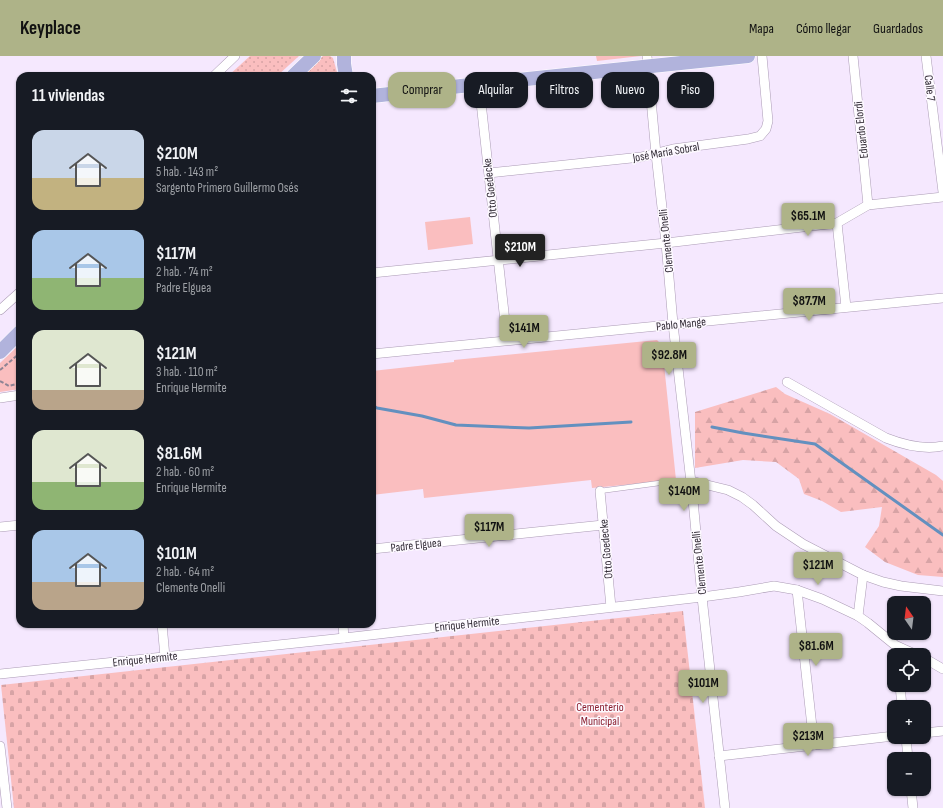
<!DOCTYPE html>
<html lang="es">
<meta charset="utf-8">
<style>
body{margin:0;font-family:"Sofia Sans Condensed",sans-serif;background:#242831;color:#f1f3f6;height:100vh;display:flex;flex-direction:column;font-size:15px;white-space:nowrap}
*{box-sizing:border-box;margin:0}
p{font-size:13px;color:#9ea1a6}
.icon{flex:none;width:22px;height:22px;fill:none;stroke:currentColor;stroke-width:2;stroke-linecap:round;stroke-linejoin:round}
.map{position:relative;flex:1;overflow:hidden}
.sheet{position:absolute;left:16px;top:16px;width:360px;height:556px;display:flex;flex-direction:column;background:#171b24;border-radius:12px;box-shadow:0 1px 3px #0004}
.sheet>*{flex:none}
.top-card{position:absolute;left:388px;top:16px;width:380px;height:36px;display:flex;gap:8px}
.needle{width:26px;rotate:346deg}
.buttons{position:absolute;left:887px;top:540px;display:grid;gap:8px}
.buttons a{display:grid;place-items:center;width:44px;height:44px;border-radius:8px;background:#171b24;box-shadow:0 1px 3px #0004;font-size:20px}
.price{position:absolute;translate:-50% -34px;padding:0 9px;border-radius:4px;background:#aeb388;color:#111;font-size:13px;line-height:26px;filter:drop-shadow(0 1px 2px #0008)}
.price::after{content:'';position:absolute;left:50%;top:24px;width:12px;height:9px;margin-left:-6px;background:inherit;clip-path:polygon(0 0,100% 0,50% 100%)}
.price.on{background:#222;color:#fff}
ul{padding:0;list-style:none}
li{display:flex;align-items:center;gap:12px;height:100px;padding:0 16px}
li span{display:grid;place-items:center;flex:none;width:112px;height:80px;border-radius:12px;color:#555}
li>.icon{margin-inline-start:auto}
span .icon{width:48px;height:48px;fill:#fffc;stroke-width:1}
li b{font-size:17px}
h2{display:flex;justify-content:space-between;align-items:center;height:48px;padding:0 16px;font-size:17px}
.pill{padding:0 14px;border-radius:12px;background:#171b24;box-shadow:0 1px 3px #0004;font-size:14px;line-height:36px}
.pill.on{background:#aeb388;color:#111}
header{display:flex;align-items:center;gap:24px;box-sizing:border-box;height:56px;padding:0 20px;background:#aeb388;color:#111}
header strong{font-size:19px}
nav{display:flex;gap:22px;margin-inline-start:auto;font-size:14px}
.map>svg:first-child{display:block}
</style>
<header>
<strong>Keyplace</strong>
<nav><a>Mapa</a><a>Cómo llegar</a><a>Guardados</a></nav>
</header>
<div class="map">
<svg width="943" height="752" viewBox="0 0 943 752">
<defs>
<pattern id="grass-dots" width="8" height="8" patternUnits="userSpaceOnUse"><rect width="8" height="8" fill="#fabebf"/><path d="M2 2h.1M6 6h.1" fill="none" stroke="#d7a3a5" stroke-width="1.8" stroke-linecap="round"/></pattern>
<pattern id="forest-firs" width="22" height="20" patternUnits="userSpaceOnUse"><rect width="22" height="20" fill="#fabebf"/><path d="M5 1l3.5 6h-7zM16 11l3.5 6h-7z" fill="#d7a3a5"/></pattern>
<pattern id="cemetery-stones" width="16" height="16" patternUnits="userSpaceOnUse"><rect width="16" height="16" fill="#fabebf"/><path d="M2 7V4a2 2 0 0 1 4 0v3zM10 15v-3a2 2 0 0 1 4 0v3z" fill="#d7a3a5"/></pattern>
</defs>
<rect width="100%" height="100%" fill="#f5e8fe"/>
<g fill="url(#grass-dots)">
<polygon points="250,0 299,0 277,20 228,20"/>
<polygon points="323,0 330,0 333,2 338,20 301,20"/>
</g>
<polygon fill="url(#forest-firs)" points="776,331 785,338 830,358 936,419 943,425 943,521 918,519 885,506 865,491 879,470 882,451 841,456 822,445 804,438 799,423 776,406 743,404 695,412 695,356"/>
<polygon fill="url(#cemetery-stones)" points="683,555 705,752 14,752 1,629"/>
<g fill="#fabebf">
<polygon points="596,0 641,0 597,5"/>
<polygon points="470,161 473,188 428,194 425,166"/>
<polygon points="657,284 662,289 676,424 592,432 591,424 424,442 423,433 372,439 372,315 454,306 454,304"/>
<polygon points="20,288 20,333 0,336 0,307"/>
</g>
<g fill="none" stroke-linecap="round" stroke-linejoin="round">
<g stroke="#6390bf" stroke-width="3">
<polyline points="372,349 377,352 422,360 456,369 529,372 631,366"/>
<polyline points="712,371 743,377 815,388 943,479"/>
</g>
<defs>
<polyline id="lane" points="600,435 667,426 691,425"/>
<g id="street">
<polyline points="647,0 656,98 666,187 673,268 693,444 702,541 725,752"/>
<polyline points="853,0 868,149"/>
<polyline points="926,0 943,136"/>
<polyline points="214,20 235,0"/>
<polyline points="479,28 507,284"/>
<polyline points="489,117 641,101 673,93 748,83 760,80 766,73 768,65 762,0"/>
<polyline points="837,167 846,251"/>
<polyline points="372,217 666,187 837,167 868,149 943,141"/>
<polyline points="0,254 20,236"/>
<polyline points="372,298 943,242"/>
<path d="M787,326L886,382C904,389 924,394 943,390"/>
<polyline points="0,342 20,339"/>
<polyline points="691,425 728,434 742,441 753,449 776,470 803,488 863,519 883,526 901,530 943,535"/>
<polyline points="600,435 611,551"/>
<polyline points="0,471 20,469"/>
<polyline points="372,493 603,469"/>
<polyline points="797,534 814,689"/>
<polyline points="858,560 863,519"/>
<polyline points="162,568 165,601"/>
<polyline points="343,568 344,582"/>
<polyline points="924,602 943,613"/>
<polyline points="0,618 344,582 702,541 739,536 774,530 797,534 822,543 858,560 868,567 895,589 917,599"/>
<polyline points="900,629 902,651"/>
<polyline points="924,677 943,675"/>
<polyline points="906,681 908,703"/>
<polyline points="0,690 7,752"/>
<polyline points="719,700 894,680"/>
<polyline points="911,733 913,752"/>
</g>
<g id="primary">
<polyline points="344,0 344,8 346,20"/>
<polyline points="293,20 314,0"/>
<polyline points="372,40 479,28 748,0"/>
<polyline points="0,296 20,276"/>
</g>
</defs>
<use href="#lane" stroke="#ab9bb5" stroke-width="5.5"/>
<use href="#street" stroke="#ab9bb5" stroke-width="10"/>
<use href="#primary" stroke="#fff" stroke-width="15"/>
<g stroke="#8e8494" stroke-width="2" stroke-dasharray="4 2" stroke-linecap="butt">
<polyline points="0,314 20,297"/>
<polyline points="0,325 9,330 20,327"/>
</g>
<use href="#lane" stroke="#fff" stroke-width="4.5"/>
<use href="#street" stroke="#fff" stroke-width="9"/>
<use href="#primary" stroke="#b1b3dc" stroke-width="14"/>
</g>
<g text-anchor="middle" stroke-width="3" stroke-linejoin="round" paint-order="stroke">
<g font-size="12" fill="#312b35" stroke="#fdf9ff">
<text transform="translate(930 32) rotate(83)" y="4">Calle 7</text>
<text transform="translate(861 74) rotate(-96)" y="4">Eduardo Elordi</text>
<text transform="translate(666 96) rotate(-10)" y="4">José María Sobral</text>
<text transform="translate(490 132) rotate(-96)" y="4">Otto Goedecke</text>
<text transform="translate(666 185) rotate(-96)" y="4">Clemente Onelli</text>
<text transform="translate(681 268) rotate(-6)" y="4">Pablo Mange</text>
<text transform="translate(416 489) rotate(-6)" y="4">Padre Elguea</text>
<text transform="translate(606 493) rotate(-95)" y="4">Otto Goedecke</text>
<text transform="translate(699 507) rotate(-96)" y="4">Clemente Onelli</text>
<text transform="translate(467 568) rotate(-6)" y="4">Enrique Hermite</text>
<text transform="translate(145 603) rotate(-6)" y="4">Enrique Hermite</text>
</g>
<g font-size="12" fill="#8a1e2e" stroke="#fdf9ff">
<text x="600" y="655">Cementerio<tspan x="600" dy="14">Municipal</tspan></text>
</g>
</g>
</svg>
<div class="buttons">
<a><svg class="needle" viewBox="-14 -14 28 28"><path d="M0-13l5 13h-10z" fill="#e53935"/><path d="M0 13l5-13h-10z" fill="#9ea1a6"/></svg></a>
<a><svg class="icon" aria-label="locate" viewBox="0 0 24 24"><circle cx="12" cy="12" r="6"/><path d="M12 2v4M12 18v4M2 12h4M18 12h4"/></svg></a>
<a>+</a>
<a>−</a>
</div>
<b class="price" style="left:808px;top:181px">$65.1M</b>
<b class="price on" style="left:520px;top:212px">$210M</b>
<b class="price" style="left:809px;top:266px">$87.7M</b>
<b class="price" style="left:524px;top:293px">$141M</b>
<b class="price" style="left:669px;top:320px">$92.8M</b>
<b class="price" style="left:684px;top:456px">$140M</b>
<b class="price" style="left:489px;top:492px">$117M</b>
<b class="price" style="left:818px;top:530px">$121M</b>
<b class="price" style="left:816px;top:611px">$81.6M</b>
<b class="price" style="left:703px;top:648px">$101M</b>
<b class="price" style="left:808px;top:701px">$213M</b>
<div class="top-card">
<a class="pill on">Comprar</a>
<a class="pill">Alquilar</a>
<a class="pill">Filtros</a>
<a class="pill">Nuevo</a>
<a class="pill">Piso</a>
</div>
<section class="sheet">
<h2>11 viviendas<svg class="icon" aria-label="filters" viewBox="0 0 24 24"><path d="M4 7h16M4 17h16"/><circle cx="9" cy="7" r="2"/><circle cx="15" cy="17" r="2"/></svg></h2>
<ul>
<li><span style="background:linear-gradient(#c9d6e8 60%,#c2b280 0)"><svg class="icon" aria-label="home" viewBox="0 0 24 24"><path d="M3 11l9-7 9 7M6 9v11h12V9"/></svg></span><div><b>$210M</b><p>5 hab. · 143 m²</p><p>Sargento Primero Guillermo Osés</p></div></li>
<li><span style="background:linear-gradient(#a9c7e8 60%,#8fb573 0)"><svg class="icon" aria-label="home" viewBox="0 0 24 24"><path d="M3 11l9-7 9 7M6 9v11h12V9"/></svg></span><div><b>$117M</b><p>2 hab. · 74 m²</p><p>Padre Elguea</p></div></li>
<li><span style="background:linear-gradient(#dfe7d0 75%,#b9a48a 0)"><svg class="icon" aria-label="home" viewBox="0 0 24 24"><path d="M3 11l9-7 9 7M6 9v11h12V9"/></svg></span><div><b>$121M</b><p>3 hab. · 110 m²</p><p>Enrique Hermite</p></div></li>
<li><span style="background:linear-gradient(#dfe7d0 65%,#8fb573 0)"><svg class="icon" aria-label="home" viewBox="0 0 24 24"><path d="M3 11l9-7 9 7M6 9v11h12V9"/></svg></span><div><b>$81.6M</b><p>2 hab. · 60 m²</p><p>Enrique Hermite</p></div></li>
<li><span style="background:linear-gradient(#a9c7e8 65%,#b9a48a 0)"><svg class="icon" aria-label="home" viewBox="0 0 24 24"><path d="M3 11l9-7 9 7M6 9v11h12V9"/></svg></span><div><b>$101M</b><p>2 hab. · 64 m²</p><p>Clemente Onelli</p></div></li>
</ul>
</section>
</div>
